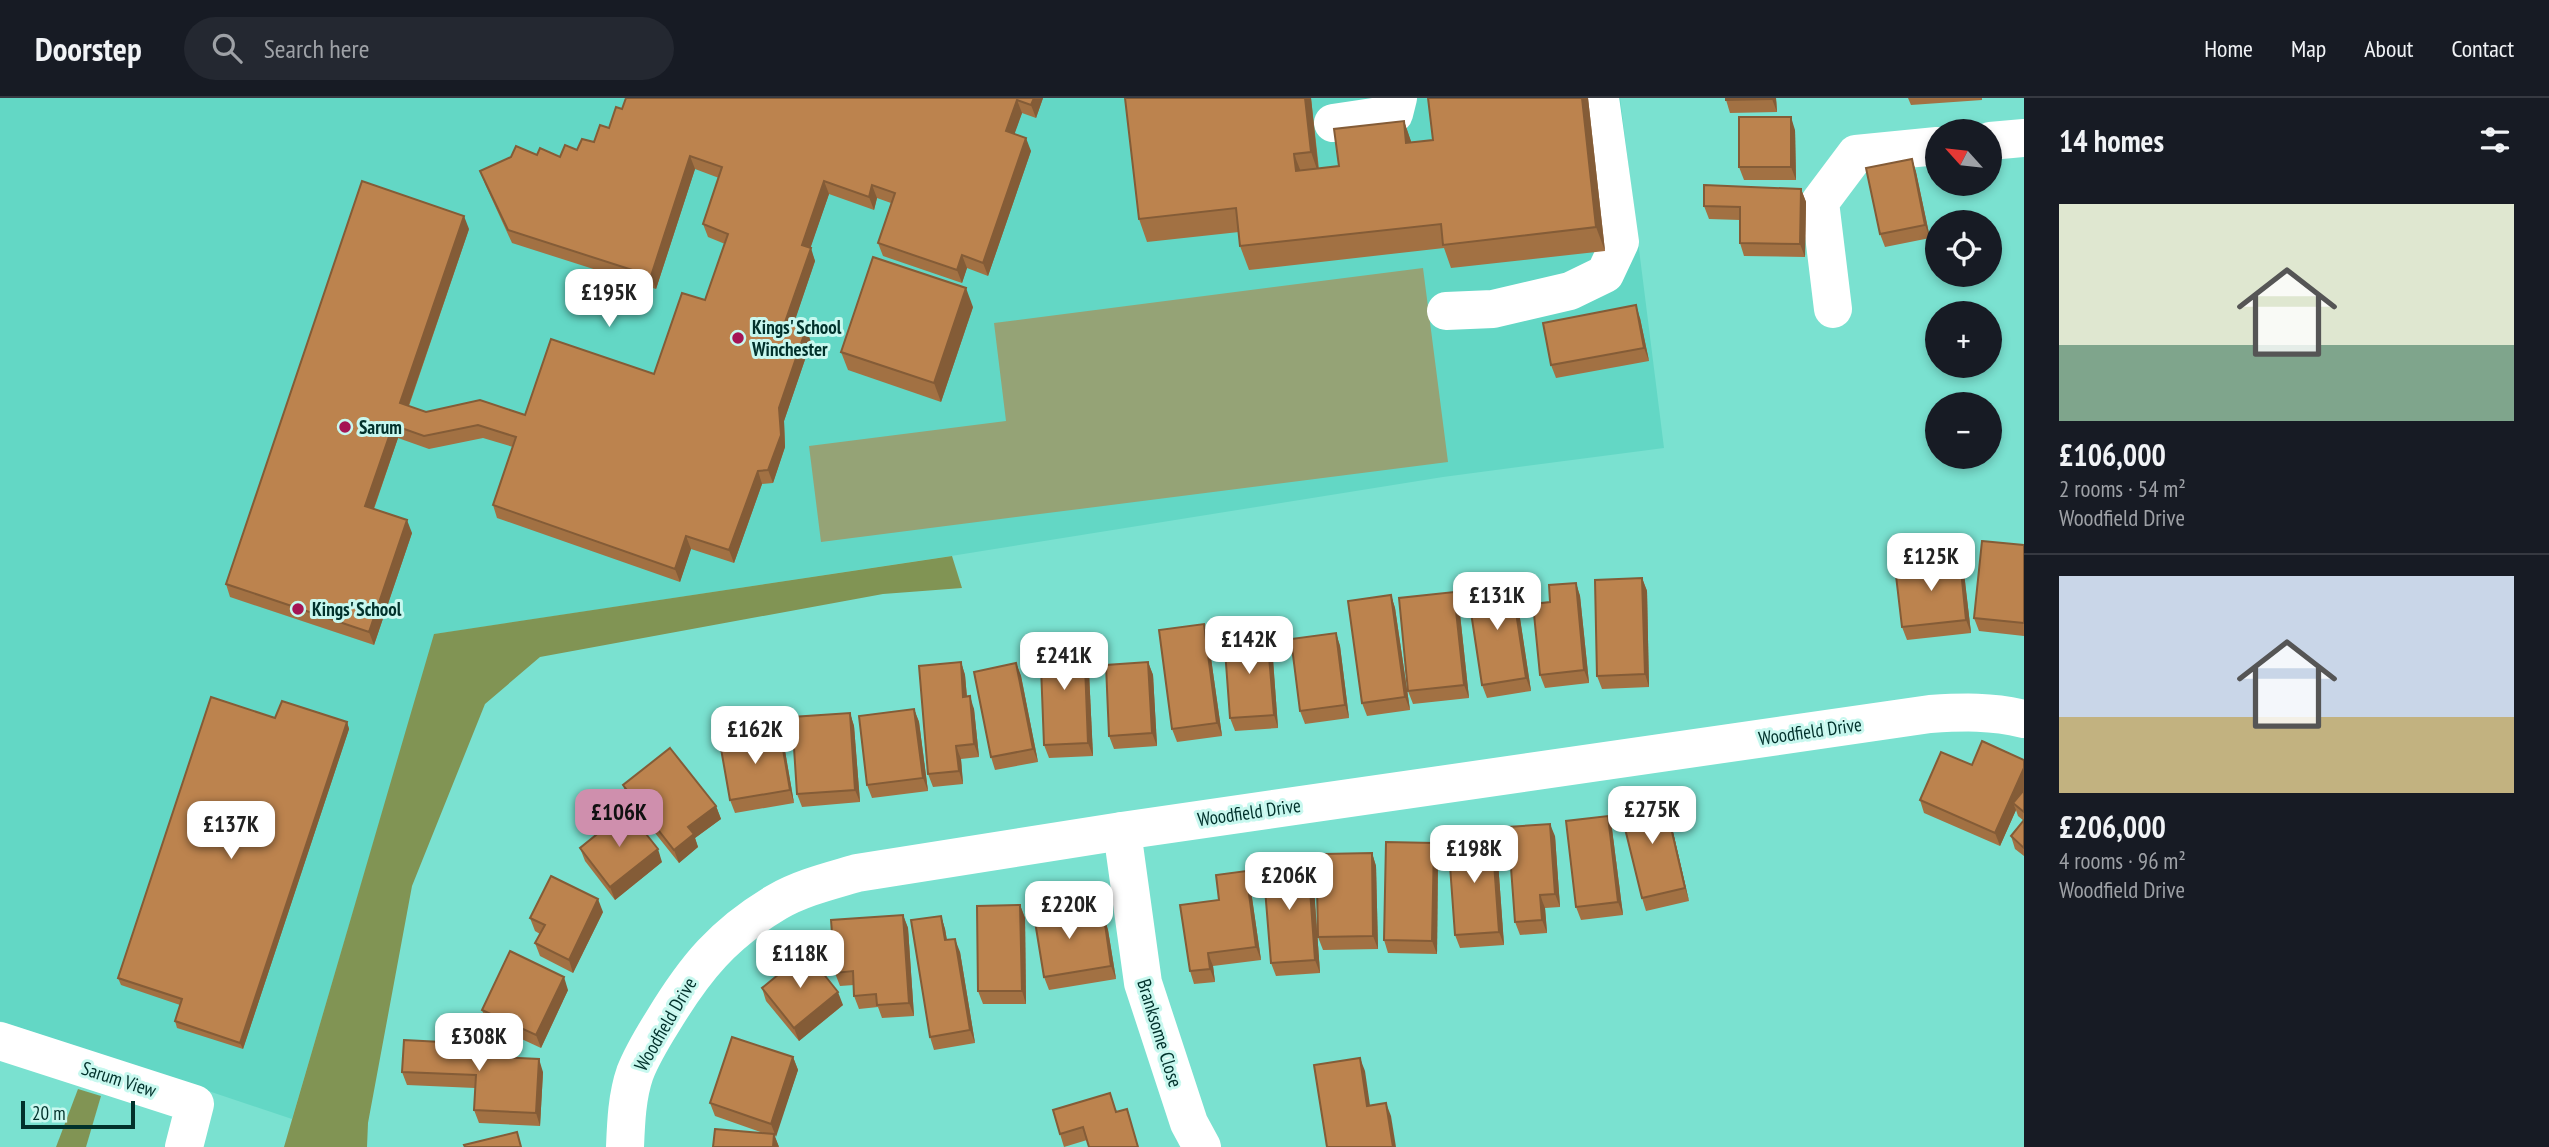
<!DOCTYPE html>
<meta charset="utf-8">
<style>
body{margin:0;font-family:"PT Sans Narrow",sans-serif;background:#242831;color:#f1f3f6;height:100vh;display:flex;flex-direction:column;font-size:26px;white-space:nowrap}
*{box-sizing:border-box;margin:0}
p{font-size:23px;color:#9ea1a6}
.icon{flex:none;width:38px;height:38px;fill:none;stroke:currentColor;stroke-width:2;stroke-linecap:round;stroke-linejoin:round}
.map{position:relative;flex:1;overflow:hidden}
.panel{display:flex;flex-direction:column;background:#171b24;width:525px}
.panel>*{flex:none}
.needle{width:46px;rotate:297deg}
.controls{position:absolute;left:1925px;top:21px;display:grid;gap:14px}
.controls a{display:grid;place-items:center;width:77px;height:77px;border-radius:50%;background:#171b24;box-shadow:0 4px 10px #0003;font-size:35px}
.scale{position:absolute;left:21px;bottom:18px;width:114px;box-sizing:border-box;padding-left:7px;border:4px solid #01312b;border-top:0;font-size:19px;line-height:24px;white-space:nowrap;color:#01312b;-webkit-text-stroke:5px #c8f8ef;paint-order:stroke}
.price{position:absolute;translate:-50% -60px;padding:0 16px;border-radius:14px;background:#fff;color:#222;font-size:23px;line-height:46px;filter:drop-shadow(0 2px 4px #0008)}
.price::after{content:'';position:absolute;left:50%;top:42px;width:21px;height:16px;margin-left:-10px;background:inherit;clip-path:polygon(0 0,100% 0,50% 100%)}
.price.on{background:#cf8fad;color:#111}
ul{padding:0;list-style:none}
li{display:grid;align-content:center;gap:14px;height:371px;padding:0 35px}
li+li{border-top:2px solid #363941}
li span{display:grid;place-items:center;height:217px;border-radius:0px;color:#555}
li>.icon{margin-inline-start:auto}
span .icon{width:126px;height:126px;fill:#fffc;stroke-width:1}
li b{font-size:30px}
h2{display:flex;justify-content:space-between;align-items:center;height:84px;padding:0 35px;font-size:30px}
header{display:flex;align-items:center;gap:42px;box-sizing:border-box;height:98px;padding:0 35px;background:#171b24;border-bottom:2px solid #363941}
header strong{font-size:33px}
nav{display:flex;gap:38px;margin-inline-start:auto;font-size:24px}
.search{width:490px;height:63px;background:#242831;display:flex;align-items:center;gap:18px;box-sizing:border-box;padding:0 24px;border-radius:38px;color:#9ea1a6;font-size:26px}
main{display:flex;flex:1;min-height:0}
.map>svg:first-child{display:block}
</style>
<header>
<strong>Doorstep</strong>
<div class="search"><svg class="icon" aria-label="search" viewBox="0 0 24 24"><circle cx="10" cy="10" r="6"/><path d="M15 15l6 6"/></svg>Search here</div>
<nav><a>Home</a><a>Map</a><a>About</a><a>Contact</a></nav>
</header>
<main>
<div class="map">
<svg width="2024" height="1049" viewBox="0 0 2024 1049">
<rect width="100%" height="100%" fill="#7ae1d0"/>
<polygon fill="#63d7c5" points="0,0 1620,0 1664,350 1443,379 951,458 435,536 292,1021 0,923"/>
<polygon fill="#95a376" points="1423,170 1448,364 821,444 809,348 1006,323 994,225"/>
<g fill="#819454">
<polygon points="952,458 962,490 883,496 540,559 485,606 412,788 368,1025 367,1049 284,1049 434,536"/>
<polygon points="78,991 101,998 86,1049 56,1049"/>
</g>
<g fill="none" stroke-linecap="round" stroke-linejoin="round">
<g stroke="#fff" stroke-width="38">
<polyline points="1333,25 1394,16 1398,0"/>
<polyline points="1990,43 2024,40"/>
<polyline points="1833,211 1820,104 1856,56 1937,48"/>
<polyline points="1446,213 1493,211 1570,193 1605,176 1620,144 1600,0"/>
<polyline points="1122,733 1143,885 1189,1025 1202,1049"/>
<polyline points="0,943 195,1006 184,1049"/>
<path d="M625,1049C626,1024 627,998 635,975C642,957 653,939 663,923C695,870 723,836 777,804C801,790 830,783 857,775L1122,733L1930,616C1963,614 1992,613 2024,621"/>
</g>
</g>
<g fill="#a27143">
<polygon points="626,0 1043,0 1036,20 1022,15 1014,36 1031,53 988,178 967,170 962,185 883,158 878,145 891,105 877,100 874,112 829,96 810,150 815,163 793,227 806,231 811,244 784,323 785,349 773,385 762,386 734,465 691,451 680,484 497,420 493,407 513,349 483,340 429,351 398,340 374,411 412,435 374,547 230,499 226,486 469,131 409,308 426,314 525,317 654,276 705,202 725,146 708,139 703,126 719,80 695,71 656,191 512,145 485,86 480,73 537,57 560,59 594,44 609,30 622,11"/>
<polygon points="1311,0 1319,71 1339,68 1404,23 1411,44 1433,42 1428,0 1588,0 1605,153 1451,170 1444,150 1249,172 1240,148 1239,134 1147,144 1139,121"/>
<polygon points="1776,0 1777,14 1730,15 1726,2"/>
<polygon points="1908,0 1982,0 1982,2 1911,7"/>
<polygon points="1795,32 1796,82 1744,82 1739,69"/>
<polygon points="1912,61 1916,74 1930,140 1885,149 1880,136"/>
<polygon points="1801,91 1806,104 1805,159 1744,158 1740,145 1740,122 1709,121 1704,108"/>
<polygon points="973,209 941,304 848,272 841,254"/>
<polygon points="1640,220 1649,263 1556,280 1551,267"/>
<polygon points="2024,447 2024,538 1979,533 1974,520"/>
<polygon points="1964,475 1971,535 1907,542 1902,529"/>
<polygon points="1642,480 1647,493 1649,589 1602,591 1597,578"/>
<polygon points="1511,481 1516,494 1531,593 1487,600 1482,587"/>
<polygon points="1576,485 1580,498 1589,585 1545,590 1540,577 1550,504"/>
<polygon points="1454,494 1459,507 1469,600 1413,606 1408,593"/>
<polygon points="1391,497 1395,510 1410,612 1367,618 1362,605"/>
<polygon points="1336,535 1340,548 1349,620 1305,626 1300,613"/>
<polygon points="1208,539 1222,638 1177,644 1172,631"/>
<polygon points="1272,548 1278,630 1235,633 1230,620"/>
<polygon points="1088,554 1093,658 1049,660 1044,647"/>
<polygon points="961,564 965,577 967,599 974,611 979,659 961,661 963,686 933,689 928,676"/>
<polygon points="1148,564 1153,577 1157,648 1114,651 1109,638"/>
<polygon points="1016,565 1021,578 1038,664 995,672 991,659"/>
<polygon points="914,611 919,624 928,693 872,700 867,687"/>
<polygon points="850,615 854,628 860,704 802,709 797,696"/>
<polygon points="275,620 347,624 349,631 243,951 177,930 175,923 180,907 121,887 118,880"/>
<polygon points="784,647 794,705 735,715 730,702"/>
<polygon points="2024,662 2024,758 2015,751 2011,738 2024,723 2018,718 2016,712 2000,748 1924,715 1920,702 1972,667"/>
<polygon points="623,687 716,708 721,721 695,740 698,749 679,765 627,700"/>
<polygon points="1663,695 1667,708 1689,803 1646,813 1642,800"/>
<polygon points="1608,718 1612,731 1623,817 1581,822 1576,809"/>
<polygon points="1492,737 1497,750 1504,847 1460,850 1455,837"/>
<polygon points="1555,738 1560,809 1545,810 1547,835 1520,837 1515,824"/>
<polygon points="580,750 662,764 615,802 585,763"/>
<polygon points="1372,755 1376,768 1378,851 1323,852 1318,839 1325,787"/>
<polygon points="1438,758 1437,856 1388,855 1384,842"/>
<polygon points="1246,773 1250,786 1261,862 1213,868 1215,884 1194,886 1190,873"/>
<polygon points="1313,776 1320,875 1276,878 1271,865"/>
<polygon points="1020,807 1025,820 1026,906 983,906 978,893"/>
<polygon points="1066,813 1068,825 1104,819 1108,832 1116,881 1049,892 1044,879"/>
<polygon points="603,814 573,875 540,858 535,845 540,836 535,833 530,820"/>
<polygon points="903,817 908,830 914,918 882,920 878,909 859,911 854,898 854,887 840,888 835,875"/>
<polygon points="941,818 945,831 947,842 960,854 975,945 934,952 930,939"/>
<polygon points="762,890 843,907 799,943 766,903"/>
<polygon points="568,892 541,950 487,925 482,912"/>
<polygon points="793,959 798,972 775,1039 779,1049 766,1036 715,1018 710,1005"/>
<polygon points="402,974 543,974 540,1028 479,1025 474,1012 475,990 407,987"/>
<polygon points="1117,1014 1131,1024 1087,1042 1064,1049 1060,1036"/>
</g>
<g fill="#845c37">
<polygon points="1034,0 1043,0 1036,20 1031,7"/>
<polygon points="1305,0 1311,0 1319,77 1311,54"/>
<polygon points="1582,0 1588,0 1605,153 1596,129"/>
<polygon points="1772,0 1776,0 1777,14 1772,1"/>
<polygon points="1017,2 1022,15 1011,46 1006,33"/>
<polygon points="1791,19 1795,32 1796,82 1791,69"/>
<polygon points="1404,23 1412,46 1406,45"/>
<polygon points="1026,40 1031,53 988,178 983,165"/>
<polygon points="1294,56 1303,79 1296,73"/>
<polygon points="690,58 695,71 656,191 651,178"/>
<polygon points="1912,61 1916,74 1930,140 1925,127"/>
<polygon points="824,83 829,96 807,160 802,147"/>
<polygon points="872,87 877,100 874,112 869,99"/>
<polygon points="1801,91 1806,104 1805,159 1800,146"/>
<polygon points="464,118 469,131 405,318 400,305"/>
<polygon points="811,150 815,163 790,237 785,224"/>
<polygon points="962,157 967,170 962,185 957,172"/>
<polygon points="966,190 973,209 941,304 934,285"/>
<polygon points="1636,207 1640,220 1649,263 1644,250"/>
<polygon points="806,231 811,244 784,323 785,349 773,385 768,372 779,310"/>
<polygon points="393,327 398,340 370,421 365,408"/>
<polygon points="758,373 762,386 734,465 729,452"/>
<polygon points="407,422 412,435 374,547 369,534"/>
<polygon points="686,438 691,451 680,484 675,471"/>
<polygon points="1960,462 1964,475 1971,535 1966,522"/>
<polygon points="1642,480 1647,493 1649,589 1645,576"/>
<polygon points="1511,481 1516,494 1531,593 1526,580"/>
<polygon points="1576,485 1580,498 1589,585 1584,572"/>
<polygon points="1454,494 1459,507 1469,600 1464,587"/>
<polygon points="1391,497 1395,510 1410,612 1405,599"/>
<polygon points="1204,526 1208,539 1222,638 1217,625"/>
<polygon points="1267,535 1272,548 1278,630 1274,617"/>
<polygon points="1336,535 1340,548 1349,620 1345,607"/>
<polygon points="1084,541 1088,554 1093,658 1088,645"/>
<polygon points="961,564 965,577 968,612 963,599"/>
<polygon points="1148,564 1153,577 1157,648 1152,635"/>
<polygon points="1016,565 1021,578 1038,664 1033,651"/>
<polygon points="970,598 974,611 979,659 974,646"/>
<polygon points="914,611 919,624 928,693 923,680"/>
<polygon points="850,615 854,628 860,704 855,692"/>
<polygon points="347,624 349,631 243,951 240,945"/>
<polygon points="780,634 784,647 794,705 790,692"/>
<polygon points="956,648 961,661 963,686 959,673"/>
<polygon points="2024,670 2024,694 2013,705 2016,712 2000,748 1995,735"/>
<polygon points="1663,695 1667,708 1689,803 1685,790"/>
<polygon points="716,708 721,721 695,740 698,749 679,765 674,752 688,729"/>
<polygon points="1608,718 1612,731 1623,817 1618,804"/>
<polygon points="1550,726 1555,738 1560,809 1555,796"/>
<polygon points="1492,737 1497,750 1504,847 1499,834"/>
<polygon points="1434,745 1438,758 1437,856 1432,843"/>
<polygon points="658,751 662,764 615,802 610,789"/>
<polygon points="1372,755 1376,768 1378,851 1373,838"/>
<polygon points="1308,763 1313,776 1320,875 1315,862"/>
<polygon points="1246,773 1250,786 1261,862 1256,849"/>
<polygon points="1540,797 1545,810 1547,835 1542,822"/>
<polygon points="1061,800 1066,813 1070,839 1065,826"/>
<polygon points="598,801 603,814 573,875 569,862"/>
<polygon points="1020,807 1025,820 1026,906 1022,893"/>
<polygon points="903,817 908,830 914,918 909,905"/>
<polygon points="941,818 945,831 949,855 945,842"/>
<polygon points="1104,819 1108,832 1116,881 1111,868"/>
<polygon points="955,841 960,854 975,945 970,932"/>
<polygon points="1208,855 1213,868 1215,884 1210,871"/>
<polygon points="564,879 568,892 541,950 536,937"/>
<polygon points="838,894 843,907 799,943 794,930"/>
<polygon points="498,947 503,960 497,959"/>
<polygon points="793,959 798,972 776,1039 771,1026"/>
<polygon points="1360,960 1365,973 1372,1021 1367,1008"/>
<polygon points="539,961 543,974 540,1028 536,1015"/>
<polygon points="1386,1005 1391,1018 1396,1049 1393,1049"/>
<polygon points="774,1036 779,1049 773,1049"/>
</g>
<g fill="#bc834e" stroke="#845c37" stroke-width="2">
<polygon points="626,0 1034,0 1031,7 1017,2 1006,33 1026,40 983,165 962,157 957,172 878,145 895,95 872,87 869,99 824,83 802,147 811,150 785,224 806,231 779,310 781,337 768,372 758,373 729,452 686,438 675,471 493,407 516,339 478,327 424,338 393,327 365,408 407,422 369,534 226,486 362,83 464,118 400,305 426,314 480,302 525,317 551,241 654,276 682,195 705,202 728,136 703,126 722,69 690,58 651,178 508,132 480,73 511,59 516,48 537,57 540,50 560,59 565,47 577,52 582,41 594,44 600,27 609,30 616,9 622,11"/>
<polygon points="1125,0 1305,0 1311,54 1294,56 1296,73 1339,68 1334,31 1404,23 1406,45 1433,42 1428,0 1582,0 1596,129 1443,147 1441,126 1240,148 1236,110 1139,121"/>
<polygon points="1726,0 1772,0 1772,1 1726,2"/>
<rect x="1739" y="19" width="52" height="50"/>
<polygon points="1912,61 1925,127 1880,136 1866,70"/>
<polygon points="1704,87 1801,91 1800,146 1740,145 1740,109 1704,108"/>
<polygon points="873,159 966,190 934,285 841,254"/>
<polygon points="1636,207 1644,250 1551,267 1543,225"/>
<polygon points="1982,443 2024,447 2024,525 1974,520"/>
<polygon points="1960,462 1966,522 1902,529 1895,469"/>
<polygon points="1642,480 1645,576 1597,578 1595,482"/>
<polygon points="1511,481 1526,580 1482,587 1467,488"/>
<polygon points="1576,485 1584,572 1540,577 1533,506 1550,504 1549,487"/>
<polygon points="1454,494 1464,587 1408,593 1399,500"/>
<polygon points="1391,497 1405,599 1362,605 1348,503"/>
<polygon points="1204,526 1217,625 1172,631 1159,532"/>
<polygon points="1267,535 1274,617 1230,620 1224,538"/>
<polygon points="1336,535 1345,607 1300,613 1291,541"/>
<polygon points="1084,541 1088,645 1044,647 1040,543"/>
<polygon points="961,564 963,599 970,598 974,646 956,648 959,673 928,676 919,568"/>
<polygon points="1148,564 1152,635 1109,638 1106,567"/>
<polygon points="1016,565 1033,651 991,659 974,574"/>
<polygon points="211,599 275,620 282,603 347,624 240,945 175,923 182,901 118,880"/>
<polygon points="914,611 923,680 867,687 859,618"/>
<polygon points="850,615 855,692 797,696 792,619"/>
<polygon points="780,634 790,692 730,702 720,645"/>
<polygon points="1982,643 2024,662 2024,670 1995,735 1920,702 1941,654 1972,667"/>
<polygon points="670,650 716,708 688,729 694,736 674,752 623,687"/>
<polygon points="2024,692 2024,714 2013,705"/>
<polygon points="1663,695 1685,790 1642,800 1619,706"/>
<polygon points="627,712 658,751 610,789 580,750"/>
<polygon points="1608,718 1618,804 1576,809 1566,723"/>
<polygon points="2024,722 2024,750 2011,738"/>
<polygon points="1550,726 1555,796 1540,797 1542,822 1515,824 1508,729"/>
<polygon points="1492,737 1499,834 1455,837 1448,740"/>
<polygon points="1386,744 1434,745 1432,843 1384,842"/>
<polygon points="1372,755 1373,838 1318,839 1317,787 1325,787 1324,756"/>
<polygon points="1308,763 1315,862 1271,865 1263,766"/>
<polygon points="1246,773 1256,849 1208,855 1210,871 1190,873 1180,807 1219,802 1216,777"/>
<polygon points="551,778 598,801 569,862 535,845 545,827 530,820"/>
<polygon points="1061,800 1065,826 1104,819 1111,868 1044,879 1032,805"/>
<polygon points="1020,807 1022,893 978,893 977,808"/>
<polygon points="903,817 909,905 877,907 876,896 854,898 853,873 835,875 831,822"/>
<polygon points="941,818 945,842 955,841 970,932 930,939 911,822"/>
<polygon points="510,853 564,879 536,937 482,912"/>
<polygon points="806,854 838,894 794,930 762,890"/>
<polygon points="732,939 793,959 771,1026 710,1005"/>
<polygon points="404,942 498,947 497,959 539,961 536,1015 474,1012 476,977 402,974"/>
<polygon points="1360,960 1367,1008 1386,1005 1393,1049 1327,1049 1314,967"/>
<polygon points="1110,995 1116,1014 1127,1011 1138,1049 1089,1049 1083,1029 1060,1036 1053,1012"/>
<polygon points="715,1031 774,1036 773,1049 713,1049"/>
<polygon points="517,1034 521,1049 465,1049 464,1047"/>
</g>
<g fill="#a51454" stroke="#c8f8ef" stroke-width="2.5">
<circle cx="738" cy="240" r="7"/>
<circle cx="345" cy="329" r="7"/>
<circle cx="298" cy="511" r="7"/>
</g>
<g text-anchor="middle" stroke-width="6" stroke-linejoin="round" paint-order="stroke">
<g font-size="19" font-weight="bold" fill="#01312b" stroke="#c8f8ef" text-anchor="start">
<text x="752" y="236">Kings' School<tspan x="752" dy="22">Winchester</tspan></text>
<text x="359" y="336">Sarum</text>
<text x="312" y="518">Kings' School</text>
</g>
<g font-size="19" fill="#01312b" stroke="#c8f8ef">
<text transform="translate(1810 633) rotate(-8)" y="7">Woodfield Drive</text>
<text transform="translate(1249 714) rotate(-8)" y="7">Woodfield Drive</text>
<text transform="translate(665 926) rotate(-60)" y="7">Woodfield Drive</text>
<text transform="translate(1160 935) rotate(73)" y="7">Branksome Close</text>
<text transform="translate(119 981) rotate(18)" y="7">Sarum View</text>
</g>
</g>
</svg>
<div class="controls">
<a><svg class="needle" viewBox="-14 -14 28 28"><path d="M0-13l5 13h-10z" fill="#e53935"/><path d="M0 13l5-13h-10z" fill="#9ea1a6"/></svg></a>
<a><svg class="icon" aria-label="locate" viewBox="0 0 24 24"><circle cx="12" cy="12" r="6"/><path d="M12 2v4M12 18v4M2 12h4M18 12h4"/></svg></a>
<a>+</a>
<a>−</a>
</div>
<div class="scale">20 m</div>
<b class="price" style="left:609px;top:231px">£195K</b>
<b class="price" style="left:1931px;top:495px">£125K</b>
<b class="price" style="left:1497px;top:534px">£131K</b>
<b class="price" style="left:1249px;top:578px">£142K</b>
<b class="price" style="left:1064px;top:594px">£241K</b>
<b class="price" style="left:755px;top:668px">£162K</b>
<b class="price" style="left:1652px;top:748px">£275K</b>
<b class="price on" style="left:619px;top:751px">£106K</b>
<b class="price" style="left:231px;top:763px">£137K</b>
<b class="price" style="left:1474px;top:787px">£198K</b>
<b class="price" style="left:1289px;top:814px">£206K</b>
<b class="price" style="left:1069px;top:843px">£220K</b>
<b class="price" style="left:800px;top:892px">£118K</b>
<b class="price" style="left:479px;top:975px">£308K</b>
</div>
<section class="panel">
<h2>14 homes<svg class="icon" aria-label="filters" viewBox="0 0 24 24"><path d="M4 7h16M4 17h16"/><circle cx="9" cy="7" r="2"/><circle cx="15" cy="17" r="2"/></svg></h2>
<ul>
<li><span style="background:linear-gradient(#dfe7d0 65%,#7fa58c 0)"><svg class="icon" aria-label="home" viewBox="0 0 24 24"><path d="M3 11l9-7 9 7M6 9v11h12V9"/></svg></span><div><b>£106,000</b><p>2 rooms · 54 m²</p><p>Woodfield Drive</p></div></li>
<li><span style="background:linear-gradient(#c9d6e8 65%,#c2b280 0)"><svg class="icon" aria-label="home" viewBox="0 0 24 24"><path d="M3 11l9-7 9 7M6 9v11h12V9"/></svg></span><div><b>£206,000</b><p>4 rooms · 96 m²</p><p>Woodfield Drive</p></div></li>
</ul>
</section>
</main>
